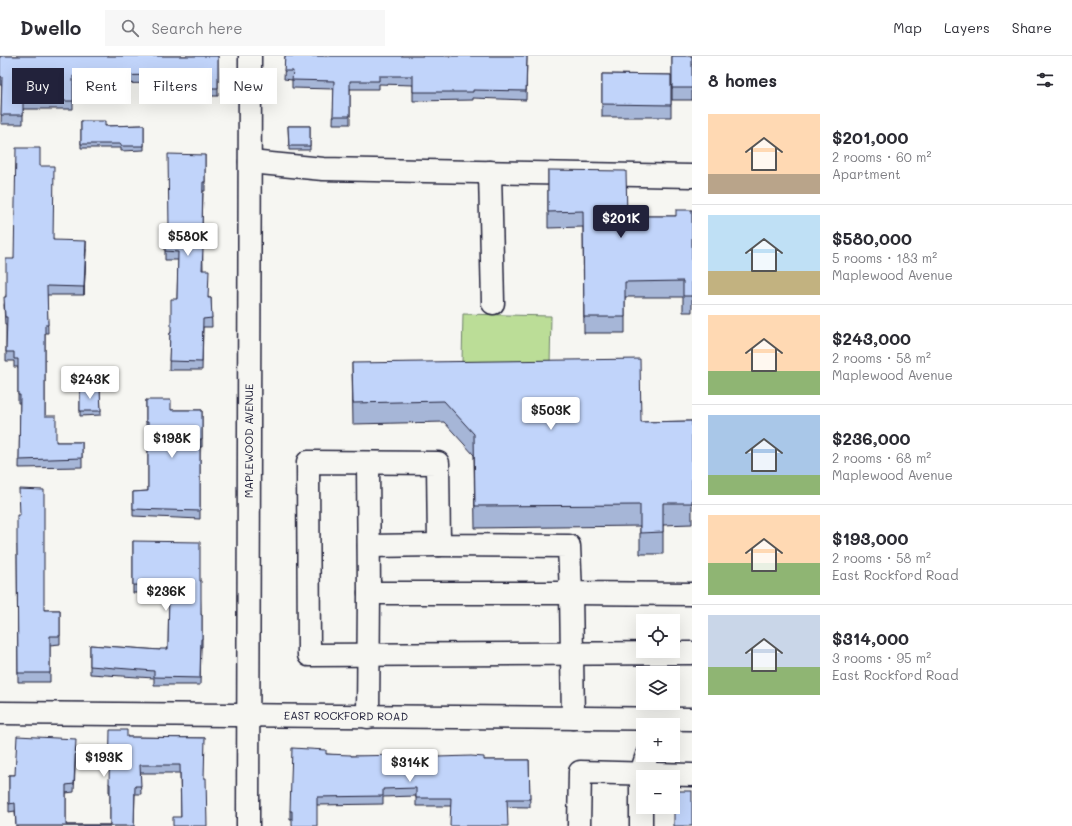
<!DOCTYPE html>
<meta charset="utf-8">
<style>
body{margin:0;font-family:Mali,sans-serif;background:#f7f7f7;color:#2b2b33;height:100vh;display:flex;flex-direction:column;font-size:15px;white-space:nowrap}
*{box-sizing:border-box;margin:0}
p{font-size:13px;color:#7c7c81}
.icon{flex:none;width:22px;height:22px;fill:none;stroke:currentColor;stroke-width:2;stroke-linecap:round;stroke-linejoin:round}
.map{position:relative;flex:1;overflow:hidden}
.panel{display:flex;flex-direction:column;background:#fff;width:380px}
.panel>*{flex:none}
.banner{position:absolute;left:12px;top:12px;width:380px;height:36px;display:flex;gap:8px}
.fabs{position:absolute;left:636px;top:558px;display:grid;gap:8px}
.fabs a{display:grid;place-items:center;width:44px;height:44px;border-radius:0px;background:#fff;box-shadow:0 4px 16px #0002;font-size:20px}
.price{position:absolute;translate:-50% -34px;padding:0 9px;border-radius:4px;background:#fff;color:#222;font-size:13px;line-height:26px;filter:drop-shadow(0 1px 2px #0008)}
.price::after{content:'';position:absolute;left:50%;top:24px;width:12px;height:9px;margin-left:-6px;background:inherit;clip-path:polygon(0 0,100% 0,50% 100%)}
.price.active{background:#22223b;color:#fff}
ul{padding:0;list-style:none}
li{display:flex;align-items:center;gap:12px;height:100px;padding:0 16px}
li+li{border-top:1px solid #e1e1e2}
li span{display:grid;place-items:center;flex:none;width:112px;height:80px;border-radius:0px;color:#555}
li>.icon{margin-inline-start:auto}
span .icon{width:48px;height:48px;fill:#fffc;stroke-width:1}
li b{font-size:17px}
h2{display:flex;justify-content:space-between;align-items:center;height:48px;padding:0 16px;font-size:17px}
.pill{padding:0 14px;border-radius:0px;background:#fff;box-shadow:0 4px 16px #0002;font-size:14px;line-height:36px}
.pill.active{background:#22223b;color:#fff}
header{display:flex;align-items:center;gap:24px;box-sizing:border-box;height:56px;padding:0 20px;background:#fff;border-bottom:1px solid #e1e1e2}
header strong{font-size:19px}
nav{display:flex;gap:22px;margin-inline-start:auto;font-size:14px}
.search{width:280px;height:36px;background:#f7f7f7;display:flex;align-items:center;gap:10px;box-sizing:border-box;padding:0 14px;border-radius:0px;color:#7c7c81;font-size:15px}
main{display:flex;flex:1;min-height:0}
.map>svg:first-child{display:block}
</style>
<header>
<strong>Dwello</strong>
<div class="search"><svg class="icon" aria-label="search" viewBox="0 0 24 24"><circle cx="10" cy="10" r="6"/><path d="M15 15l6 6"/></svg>Search here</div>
<nav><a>Map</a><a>Layers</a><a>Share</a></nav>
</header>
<main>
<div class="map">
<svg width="692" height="770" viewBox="0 0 692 770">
<rect width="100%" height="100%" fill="#f6f6f2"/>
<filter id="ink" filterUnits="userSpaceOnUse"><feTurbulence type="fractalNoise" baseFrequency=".025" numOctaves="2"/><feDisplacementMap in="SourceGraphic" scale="8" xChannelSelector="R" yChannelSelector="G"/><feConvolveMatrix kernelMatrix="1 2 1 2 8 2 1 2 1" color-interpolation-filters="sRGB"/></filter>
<g filter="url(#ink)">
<polygon fill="#bbdd97" stroke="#6e8069" points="463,258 551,260 550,309 462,306"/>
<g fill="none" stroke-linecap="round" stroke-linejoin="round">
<defs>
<g id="minor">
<polyline points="250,106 323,113 692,120"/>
<polyline points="490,116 493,247"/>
<polyline points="368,407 369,537"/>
<polyline points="369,490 439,489"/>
<polyline points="692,538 571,537 569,490 439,489 438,407 308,406 309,599 692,597"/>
<path id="s1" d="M0,657L692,663"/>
<polyline points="368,661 369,537 571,537 573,662"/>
<path id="s2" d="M248,770L250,0"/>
<polyline points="579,770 580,716 692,719"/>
<polyline points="641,770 641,717 647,699"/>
</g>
</defs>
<use href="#minor" stroke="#22223b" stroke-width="25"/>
<use href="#minor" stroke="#f6f6f2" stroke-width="22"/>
</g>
<g fill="#a6b6d7" stroke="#22223b">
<polygon points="0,0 218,0 218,40 171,40 171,27 73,28 73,53 23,53 23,68 1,68 2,29 0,29"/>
<polygon points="285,0 527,0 526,44 473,42 473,44 413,45 413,29 379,28 379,33 350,33 350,68 333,68 334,33 292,32 292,24 284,23"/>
<rect x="672" y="0" width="20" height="44"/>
<polygon points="602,18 671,19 671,61 602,61"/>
<polygon points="81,65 105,70 144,69 144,94 121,95 121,92 81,92"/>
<polygon points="288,70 310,70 310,94 289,94"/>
<polygon points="205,99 205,135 203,135 202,173 203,214 208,242 211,242 212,271 203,271 202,314 169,314 170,277 171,277 177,243 178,204 165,204 165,195 169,172"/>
<polygon points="40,110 53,184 86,193 84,239 47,239 48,277 45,277 45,360 56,386 82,386 82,411 19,412 20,347 18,347 18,311 14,311 14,305 6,305 6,269 5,269 4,249 14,203"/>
<polygon points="548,114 627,160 676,160 692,154 692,256 683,256 683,241 625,241 625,277 584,277 583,171 548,172"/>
<polygon points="352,307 641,366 692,365 692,468 663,469 663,498 640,498 640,470 475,472 474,399 444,366 353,368"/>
<polygon points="100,333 101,359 80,360 80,334"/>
<polygon points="146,344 171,354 202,354 202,391 200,391 200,463 133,460 133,436 148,435 148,374 146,374"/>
<polygon points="133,485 200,525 201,559 202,559 202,591 201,591 200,629 154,629 154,622 90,618 90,589 160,594 168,593 169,537 133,537"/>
<polygon points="17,489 44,554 60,554 60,588 50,589 50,626 18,626"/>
<polygon points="127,681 205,682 181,761 180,717 140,717 141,738 135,738 134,770 16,770 15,755 9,756 9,719 15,719 76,691 74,736 66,737 66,769 110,769 110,736 109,736 109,728"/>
<polygon points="326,698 351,700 484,704 529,704 530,751 451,750 416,750 416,740 383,741 383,748 317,749 292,763 290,763 290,755"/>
</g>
<polygon fill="#8794af" stroke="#22223b" points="86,185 86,193 84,239 84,231"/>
<g fill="#c1d4fa" stroke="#22223b">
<polygon points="0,0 218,0 218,32 171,32 171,19 73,20 73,45 23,45 23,59 1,59 2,21 0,20"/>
<polygon points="285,0 527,0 526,35 473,34 473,36 413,36 413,20 379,20 379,25 350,25 350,60 333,60 334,25 292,24 293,15 284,15"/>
<rect x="672" y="0" width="20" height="32"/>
<polygon points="602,18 671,19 671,49 602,48"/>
<polygon points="81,65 105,65 105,70 144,69 144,90 121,90 121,88 81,88"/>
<polygon points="288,70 310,70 310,90 289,90"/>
<polygon points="16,92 40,92 40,110 54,110 53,184 86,185 84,231 47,230 48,269 45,269 45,360 56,360 56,386 82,386 82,402 19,404 20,339 18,339 18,303 14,303 14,296 6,296 7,261 5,261 4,241 6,241 6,203 14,203"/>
<polygon points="168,98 205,99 205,126 203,126 202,173 204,173 202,214 209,214 208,242 211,242 212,262 203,263 202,306 169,305 170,277 171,277 171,243 177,243 178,196 165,195 166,172 169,172"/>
<polygon points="548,114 626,115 627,160 676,160 676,154 692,154 692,240 683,240 683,225 625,226 625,261 584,261 583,155 548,156"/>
<polygon points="640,303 641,366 692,365 692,447 663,447 663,476 640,477 640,449 475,450 474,378 444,345 353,347 352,307"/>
<polygon points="100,333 101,355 80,355 80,334"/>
<polygon points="146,344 171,344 171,354 202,354 202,383 200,383 200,455 133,453 133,436 148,435 148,366 146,366"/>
<polygon points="19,433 44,434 44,554 60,554 60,580 50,580 50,617 18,617 17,489 17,459 20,459"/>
<polygon points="133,485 200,486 200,525 201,525 201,559 202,559 202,583 201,583 200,622 154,621 154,615 90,610 90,589 160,594 160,593 168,593 169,530 133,529"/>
<polygon points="110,674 127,674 127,681 205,682 204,722 206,722 207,770 173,770 173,761 181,761 180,709 140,709 141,730 135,730 134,770 16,770 15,747 9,748 9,719 15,719 17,680 76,683 74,728 66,729 66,769 110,769 110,728 109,728"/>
<polygon points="292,692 326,694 326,698 351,699 351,700 404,699 404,702 471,700 484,701 484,704 529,704 530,743 507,743 508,770 450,770 451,742 416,742 416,732 383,733 383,740 317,741 317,770 292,770 292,755 290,755"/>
<rect x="674" y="735" width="18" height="35"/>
</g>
</g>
<g text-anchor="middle" stroke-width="4" stroke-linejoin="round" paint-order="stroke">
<g font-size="11" fill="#22223b" stroke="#f6f6f2">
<text dy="4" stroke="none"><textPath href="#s2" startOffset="385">MAPLEWOOD AVENUE</textPath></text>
<text dy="4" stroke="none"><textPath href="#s1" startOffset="346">EAST ROCKFORD ROAD</textPath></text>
</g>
</g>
</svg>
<div class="fabs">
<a><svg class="icon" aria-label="locate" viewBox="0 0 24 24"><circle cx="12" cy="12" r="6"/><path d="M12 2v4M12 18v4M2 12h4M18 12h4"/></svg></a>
<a><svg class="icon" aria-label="layers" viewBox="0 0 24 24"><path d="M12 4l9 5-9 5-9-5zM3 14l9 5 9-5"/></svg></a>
<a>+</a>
<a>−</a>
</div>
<b class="price active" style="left:621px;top:183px">$201K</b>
<b class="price" style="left:188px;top:201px">$580K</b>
<b class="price" style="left:90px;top:344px">$243K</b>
<b class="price" style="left:551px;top:375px">$503K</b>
<b class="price" style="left:172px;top:403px">$198K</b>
<b class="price" style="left:166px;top:556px">$236K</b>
<b class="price" style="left:104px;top:722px">$193K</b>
<b class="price" style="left:410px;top:727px">$314K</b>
<div class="banner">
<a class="pill active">Buy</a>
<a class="pill">Rent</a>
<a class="pill">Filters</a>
<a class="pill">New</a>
</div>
</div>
<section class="panel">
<h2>8 homes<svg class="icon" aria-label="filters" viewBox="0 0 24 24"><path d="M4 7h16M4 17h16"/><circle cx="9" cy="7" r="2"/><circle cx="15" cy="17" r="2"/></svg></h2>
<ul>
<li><span style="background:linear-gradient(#ffd9b3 75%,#b9a48a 0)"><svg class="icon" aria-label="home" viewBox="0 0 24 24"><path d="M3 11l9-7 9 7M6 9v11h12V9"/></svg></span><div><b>$201,000</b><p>2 rooms · 60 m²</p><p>Apartment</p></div></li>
<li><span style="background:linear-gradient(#bfe0f5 70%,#c2b280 0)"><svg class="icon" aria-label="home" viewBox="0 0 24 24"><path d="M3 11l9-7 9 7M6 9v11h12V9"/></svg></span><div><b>$580,000</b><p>5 rooms · 183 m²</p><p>Maplewood Avenue</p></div></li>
<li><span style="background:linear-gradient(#ffd9b3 70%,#8fb573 0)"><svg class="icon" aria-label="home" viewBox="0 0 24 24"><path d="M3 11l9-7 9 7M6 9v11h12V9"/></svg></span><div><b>$243,000</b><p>2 rooms · 58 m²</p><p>Maplewood Avenue</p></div></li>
<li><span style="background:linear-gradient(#a9c7e8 75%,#8fb573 0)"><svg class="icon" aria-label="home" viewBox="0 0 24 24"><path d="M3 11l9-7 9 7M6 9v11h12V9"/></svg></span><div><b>$236,000</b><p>2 rooms · 68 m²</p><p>Maplewood Avenue</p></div></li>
<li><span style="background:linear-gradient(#ffd9b3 60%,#8fb573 0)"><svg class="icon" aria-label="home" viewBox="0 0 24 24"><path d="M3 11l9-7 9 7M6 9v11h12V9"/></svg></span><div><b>$193,000</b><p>2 rooms · 58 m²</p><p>East Rockford Road</p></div></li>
<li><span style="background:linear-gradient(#c9d6e8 65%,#8fb573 0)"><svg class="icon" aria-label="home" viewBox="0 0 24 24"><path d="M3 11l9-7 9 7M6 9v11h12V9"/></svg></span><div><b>$314,000</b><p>3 rooms · 95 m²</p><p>East Rockford Road</p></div></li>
</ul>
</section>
</main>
